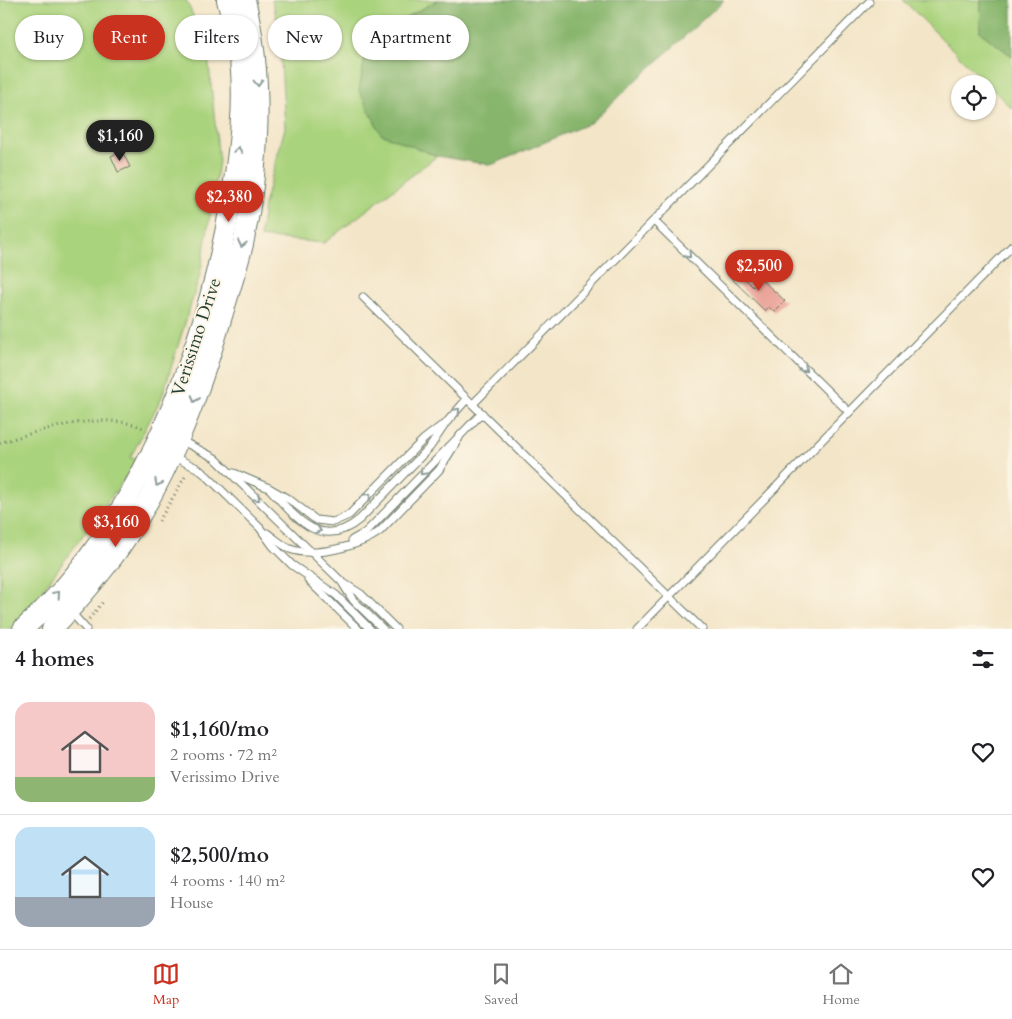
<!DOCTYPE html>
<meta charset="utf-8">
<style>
body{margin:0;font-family:Cardo,serif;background:#f2f2f2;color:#202124;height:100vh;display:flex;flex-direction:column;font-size:19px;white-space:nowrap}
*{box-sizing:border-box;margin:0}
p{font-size:16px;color:#757577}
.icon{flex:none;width:28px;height:28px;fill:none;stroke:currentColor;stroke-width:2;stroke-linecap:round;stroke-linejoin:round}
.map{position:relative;height:629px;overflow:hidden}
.panel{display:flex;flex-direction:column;background:#fff;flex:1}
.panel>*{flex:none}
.top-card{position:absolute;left:15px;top:15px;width:500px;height:45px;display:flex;gap:10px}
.buttons{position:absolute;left:951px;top:75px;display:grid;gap:10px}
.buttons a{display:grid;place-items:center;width:45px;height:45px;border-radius:50%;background:#fff;box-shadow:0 1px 4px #0004;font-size:25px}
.price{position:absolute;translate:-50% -42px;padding:0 11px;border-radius:18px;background:#c8321e;color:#fff;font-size:16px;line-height:32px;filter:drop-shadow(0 1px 2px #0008)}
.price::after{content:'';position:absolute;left:50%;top:30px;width:15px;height:11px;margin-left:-8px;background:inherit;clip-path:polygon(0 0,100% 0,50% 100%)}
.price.selected{background:#222;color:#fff}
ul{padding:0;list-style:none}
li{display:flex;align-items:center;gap:15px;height:125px;padding:0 15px}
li+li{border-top:1px solid #e0e0e0}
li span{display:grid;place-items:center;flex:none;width:140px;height:100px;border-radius:15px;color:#555}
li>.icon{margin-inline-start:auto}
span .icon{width:60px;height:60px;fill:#fffc;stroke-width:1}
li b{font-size:21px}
h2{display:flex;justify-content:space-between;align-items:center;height:60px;padding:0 15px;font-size:21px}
.tag{padding:0 18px;border-radius:22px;background:#fff;box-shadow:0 1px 4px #0004;font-size:18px;line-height:45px}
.tag.selected{background:#c8321e;color:#fff}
.tabs{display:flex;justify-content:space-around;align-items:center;height:70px;border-top:1px solid #e0e0e0;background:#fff;font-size:14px;color:#757577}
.tabs a{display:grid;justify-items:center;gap:2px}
.tabs .selected{color:#c8321e}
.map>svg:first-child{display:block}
</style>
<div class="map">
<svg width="1012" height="629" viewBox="0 0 1012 629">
<rect width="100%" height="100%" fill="#fcf5e5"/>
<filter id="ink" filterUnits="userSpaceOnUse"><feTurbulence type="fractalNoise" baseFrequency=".02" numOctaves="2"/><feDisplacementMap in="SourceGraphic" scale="10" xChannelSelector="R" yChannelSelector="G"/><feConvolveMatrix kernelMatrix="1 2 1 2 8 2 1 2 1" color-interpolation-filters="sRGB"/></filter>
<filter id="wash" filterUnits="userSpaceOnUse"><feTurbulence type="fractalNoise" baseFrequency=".0096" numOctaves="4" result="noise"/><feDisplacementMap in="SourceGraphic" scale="20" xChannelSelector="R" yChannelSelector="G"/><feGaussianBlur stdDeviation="1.12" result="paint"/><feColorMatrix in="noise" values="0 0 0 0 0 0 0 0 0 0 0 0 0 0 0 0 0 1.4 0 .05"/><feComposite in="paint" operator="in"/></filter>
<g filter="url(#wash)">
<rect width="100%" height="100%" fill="#f3e5c8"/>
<g fill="#aad37d" stroke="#648858">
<polygon points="0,0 186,0 207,46 219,161 200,275 162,397 130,458 139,459 14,629 0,629"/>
<polygon points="272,0 438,0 368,39 381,134 437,156 324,243 260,237 264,205 285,128 279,28"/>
<polygon points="903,0 981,0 980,32 1012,56 1012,109"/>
</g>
<g fill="#87b56c" stroke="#537950">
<polygon points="438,0 724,0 590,123 491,165 437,156 381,134 359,91 368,39"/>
<polygon points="981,0 1012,0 1012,56 980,32"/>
</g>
<g id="blocks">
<g fill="#e99d93">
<polygon points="122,151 130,167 118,172 111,156"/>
<polygon points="734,268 753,287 761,279 785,301 774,312 769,307 765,311 728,275"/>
</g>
</g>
</g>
<g filter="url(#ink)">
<use href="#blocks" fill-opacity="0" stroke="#697868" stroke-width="1"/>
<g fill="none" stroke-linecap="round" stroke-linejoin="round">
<defs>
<g id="lane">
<polyline points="654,221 849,412"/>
<polyline points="363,297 702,629"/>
<polyline points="473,404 869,2"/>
<polyline points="180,440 215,458 342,582 361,594 396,629"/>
<polyline points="172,456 197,468 207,476 260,528 273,546 292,565 336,595 370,629"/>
<polyline points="234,473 269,488 290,500 316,520 333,522 349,515 424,439 441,426"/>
<path d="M269,488C295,517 321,552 360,519L430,447L446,423L467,399"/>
<path d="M267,533C274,538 282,545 290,549C313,558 361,546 380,531L439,470L459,438"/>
<polyline points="352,540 366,532 482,413"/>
<polyline points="308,580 358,629"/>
<polyline points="343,584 353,600 383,629"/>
<polyline points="70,611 86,629"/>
<polyline points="637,629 1012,246"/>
</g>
<g id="secondary">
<path d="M23,629C140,526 208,345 232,194C239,150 245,104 240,59C238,39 232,19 227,0"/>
<path d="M52,629C76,603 100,576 120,547C168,477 198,398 222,316C229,292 237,268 243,244C260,167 264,77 245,0"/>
</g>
</defs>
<use href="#lane" stroke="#697868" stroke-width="9"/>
<use href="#secondary" stroke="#697868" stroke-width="22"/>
<g stroke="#697868" stroke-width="3" stroke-dasharray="1 4" stroke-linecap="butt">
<path d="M0,443C40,430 103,410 143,428"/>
<polyline points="159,521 186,475"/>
<polyline points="89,619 103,602"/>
</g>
<use href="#lane" stroke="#fff" stroke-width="7"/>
<use href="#secondary" stroke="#fff" stroke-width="20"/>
</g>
<defs><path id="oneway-chevron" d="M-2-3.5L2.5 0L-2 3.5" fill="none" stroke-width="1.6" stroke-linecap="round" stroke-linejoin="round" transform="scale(1.25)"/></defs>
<g stroke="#8f9e9a">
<use href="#oneway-chevron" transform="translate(258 83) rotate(88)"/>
<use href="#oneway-chevron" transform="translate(238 150) rotate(-84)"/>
<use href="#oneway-chevron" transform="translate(242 244) rotate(103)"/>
<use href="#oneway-chevron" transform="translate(688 255) rotate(45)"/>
<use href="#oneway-chevron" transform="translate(804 369) rotate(44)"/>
<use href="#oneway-chevron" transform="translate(195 399) rotate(110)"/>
<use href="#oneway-chevron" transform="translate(457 411) rotate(-48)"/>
<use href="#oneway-chevron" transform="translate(423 472) rotate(134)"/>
<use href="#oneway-chevron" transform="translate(158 483) rotate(118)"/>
<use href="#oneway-chevron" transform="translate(368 496) rotate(-46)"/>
<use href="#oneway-chevron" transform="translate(257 498) rotate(45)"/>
<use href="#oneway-chevron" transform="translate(318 530) rotate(18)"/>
<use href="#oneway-chevron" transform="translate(57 594) rotate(-49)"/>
</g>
</g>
<g text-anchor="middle" stroke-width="4" stroke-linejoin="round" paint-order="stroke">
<g font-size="18" fill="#1f3d34" stroke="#fcf5e5">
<text transform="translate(196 337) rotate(-72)" y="6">Verissimo Drive</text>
</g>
</g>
</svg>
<div class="buttons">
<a><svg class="icon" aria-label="locate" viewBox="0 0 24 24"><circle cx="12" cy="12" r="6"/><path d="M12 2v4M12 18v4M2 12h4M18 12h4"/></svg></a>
</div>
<b class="price selected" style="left:120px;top:162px">$1,160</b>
<b class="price" style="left:229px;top:223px">$2,380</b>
<b class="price" style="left:759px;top:292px">$2,500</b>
<b class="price" style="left:116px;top:548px">$3,160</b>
<div class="top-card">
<a class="tag">Buy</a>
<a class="tag selected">Rent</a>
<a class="tag">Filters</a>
<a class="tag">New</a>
<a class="tag">Apartment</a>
</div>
</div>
<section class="panel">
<h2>4 homes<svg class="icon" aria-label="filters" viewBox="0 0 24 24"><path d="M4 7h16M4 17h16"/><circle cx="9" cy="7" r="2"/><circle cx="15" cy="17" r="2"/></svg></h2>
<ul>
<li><span style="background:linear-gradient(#f6c9c9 75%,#8fb573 0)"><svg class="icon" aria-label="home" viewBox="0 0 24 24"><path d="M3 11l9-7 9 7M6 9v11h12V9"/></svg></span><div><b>$1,160/mo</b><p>2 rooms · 72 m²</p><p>Verissimo Drive</p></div><svg class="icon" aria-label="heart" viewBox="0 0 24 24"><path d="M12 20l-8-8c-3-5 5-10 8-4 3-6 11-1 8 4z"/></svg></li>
<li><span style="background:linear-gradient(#bfe0f5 70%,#9aa5b1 0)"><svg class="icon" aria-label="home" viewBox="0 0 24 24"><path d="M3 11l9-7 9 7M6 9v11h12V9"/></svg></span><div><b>$2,500/mo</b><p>4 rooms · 140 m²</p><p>House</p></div><svg class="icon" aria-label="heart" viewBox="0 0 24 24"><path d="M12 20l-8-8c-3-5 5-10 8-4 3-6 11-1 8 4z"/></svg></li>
</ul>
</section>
<nav class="tabs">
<a class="selected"><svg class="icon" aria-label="map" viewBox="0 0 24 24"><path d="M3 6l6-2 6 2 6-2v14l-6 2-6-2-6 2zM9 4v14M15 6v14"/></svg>Map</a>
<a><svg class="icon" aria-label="saved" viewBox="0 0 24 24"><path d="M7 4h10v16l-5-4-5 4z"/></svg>Saved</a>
<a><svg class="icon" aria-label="home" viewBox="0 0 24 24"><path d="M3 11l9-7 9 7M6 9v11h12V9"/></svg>Home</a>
</nav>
